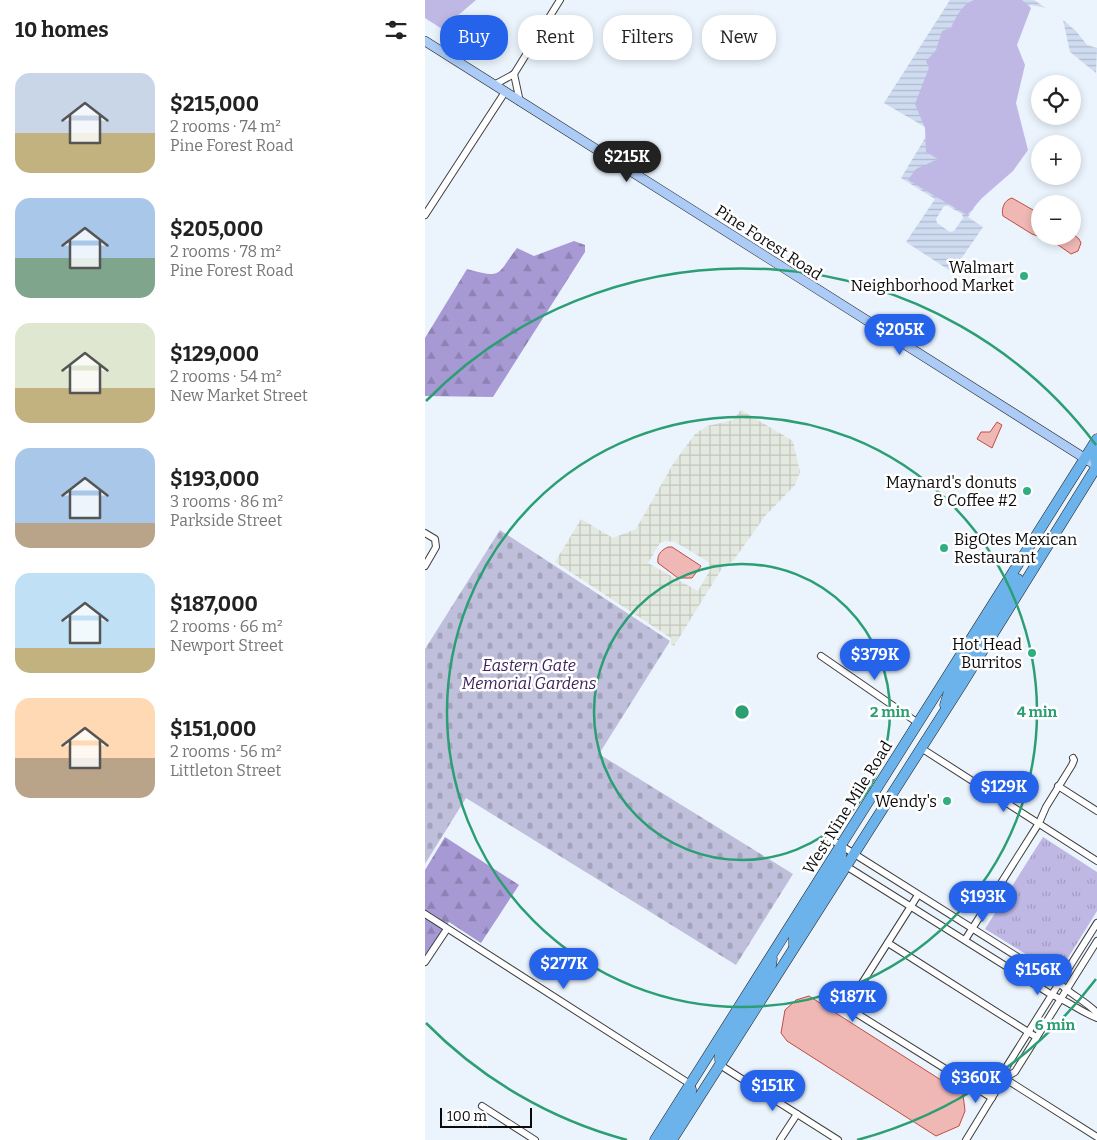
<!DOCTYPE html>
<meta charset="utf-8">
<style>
body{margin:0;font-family:Bitter,serif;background:#f2f2f2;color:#222;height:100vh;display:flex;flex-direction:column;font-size:19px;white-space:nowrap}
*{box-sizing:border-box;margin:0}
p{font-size:16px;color:#767676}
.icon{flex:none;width:28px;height:28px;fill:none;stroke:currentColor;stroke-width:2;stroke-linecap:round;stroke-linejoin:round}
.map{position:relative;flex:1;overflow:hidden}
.details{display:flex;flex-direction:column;background:#fff;width:425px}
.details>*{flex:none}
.hud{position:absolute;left:15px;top:15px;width:475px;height:45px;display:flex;gap:10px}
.fabs{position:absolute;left:606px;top:75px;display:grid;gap:10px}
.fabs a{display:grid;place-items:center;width:50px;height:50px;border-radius:50%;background:#fff;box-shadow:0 2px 8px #0003;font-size:25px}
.scale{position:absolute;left:15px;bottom:12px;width:92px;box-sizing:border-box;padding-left:5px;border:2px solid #0b0b0b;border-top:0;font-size:14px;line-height:18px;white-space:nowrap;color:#0b0b0b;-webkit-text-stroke:4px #fff;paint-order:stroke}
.price{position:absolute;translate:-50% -42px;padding:0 11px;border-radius:18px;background:#2563eb;color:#fff;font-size:16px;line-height:32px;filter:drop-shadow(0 1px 2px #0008)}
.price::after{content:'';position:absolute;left:50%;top:30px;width:15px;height:11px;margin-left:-8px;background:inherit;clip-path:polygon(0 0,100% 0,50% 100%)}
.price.current{background:#222;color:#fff}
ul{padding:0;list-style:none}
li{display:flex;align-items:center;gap:15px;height:125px;padding:0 15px}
li span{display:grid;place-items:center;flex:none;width:140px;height:100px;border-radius:15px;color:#555}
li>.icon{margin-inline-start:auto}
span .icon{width:60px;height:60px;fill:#fffc;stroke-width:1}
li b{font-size:21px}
h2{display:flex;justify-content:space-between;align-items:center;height:60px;padding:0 15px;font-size:21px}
.chip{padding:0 18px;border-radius:20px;background:#fff;box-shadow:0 2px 8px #0003;font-size:18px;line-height:45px}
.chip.current{background:#2563eb;color:#fff}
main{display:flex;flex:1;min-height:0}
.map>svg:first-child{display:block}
</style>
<main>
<section class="details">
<h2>10 homes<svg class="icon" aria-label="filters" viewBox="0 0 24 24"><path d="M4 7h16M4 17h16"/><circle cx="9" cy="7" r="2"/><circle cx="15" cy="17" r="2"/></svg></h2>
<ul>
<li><span style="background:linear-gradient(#c9d6e8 60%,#c2b280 0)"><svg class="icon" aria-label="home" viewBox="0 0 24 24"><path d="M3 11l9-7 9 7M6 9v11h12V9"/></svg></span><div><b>$215,000</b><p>2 rooms · 74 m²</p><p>Pine Forest Road</p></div></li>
<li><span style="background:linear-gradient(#a9c7e8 60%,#7fa58c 0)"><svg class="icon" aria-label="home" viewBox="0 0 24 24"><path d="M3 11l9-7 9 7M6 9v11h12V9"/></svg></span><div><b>$205,000</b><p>2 rooms · 78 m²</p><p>Pine Forest Road</p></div></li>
<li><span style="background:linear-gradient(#dfe7d0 65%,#c2b280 0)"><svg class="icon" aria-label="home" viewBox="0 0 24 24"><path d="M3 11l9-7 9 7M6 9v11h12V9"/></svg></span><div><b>$129,000</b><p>2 rooms · 54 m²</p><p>New Market Street</p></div></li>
<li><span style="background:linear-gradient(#a9c7e8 75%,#b9a48a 0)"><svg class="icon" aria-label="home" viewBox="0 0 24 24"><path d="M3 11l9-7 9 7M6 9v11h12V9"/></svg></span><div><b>$193,000</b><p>3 rooms · 86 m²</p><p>Parkside Street</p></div></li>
<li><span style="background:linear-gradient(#bfe0f5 75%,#c2b280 0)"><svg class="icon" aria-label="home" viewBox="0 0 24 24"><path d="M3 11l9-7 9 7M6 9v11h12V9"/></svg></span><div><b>$187,000</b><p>2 rooms · 66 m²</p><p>Newport Street</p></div></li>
<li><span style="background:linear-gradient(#ffd9b3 60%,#b9a48a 0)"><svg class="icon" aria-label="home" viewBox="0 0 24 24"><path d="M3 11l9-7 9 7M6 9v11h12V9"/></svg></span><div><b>$151,000</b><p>2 rooms · 56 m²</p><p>Littleton Street</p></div></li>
</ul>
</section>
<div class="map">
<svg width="672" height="1140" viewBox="0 0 672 1140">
<defs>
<pattern id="industrial-grid" width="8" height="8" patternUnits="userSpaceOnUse" patternTransform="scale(1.25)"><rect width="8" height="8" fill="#e4e9e0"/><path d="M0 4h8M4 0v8" fill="none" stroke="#c2c6bf"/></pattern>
<pattern id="farmland-rules" width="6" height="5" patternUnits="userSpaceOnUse" patternTransform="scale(1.25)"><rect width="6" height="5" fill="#cedbf0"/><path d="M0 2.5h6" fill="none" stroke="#b0bbcc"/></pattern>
<pattern id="forest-firs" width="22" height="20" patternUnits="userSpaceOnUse" patternTransform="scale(1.25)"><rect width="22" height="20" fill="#a799d3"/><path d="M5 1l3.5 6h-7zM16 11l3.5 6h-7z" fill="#8e82b4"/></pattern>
<pattern id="cemetery-stones" width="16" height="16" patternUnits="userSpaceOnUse" patternTransform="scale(1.25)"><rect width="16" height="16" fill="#bfbfdc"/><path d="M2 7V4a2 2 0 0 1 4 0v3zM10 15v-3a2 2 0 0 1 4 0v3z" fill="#a3a3bb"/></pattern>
<pattern id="park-tufts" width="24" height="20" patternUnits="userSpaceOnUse" patternTransform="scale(1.25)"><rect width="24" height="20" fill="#bfb8e4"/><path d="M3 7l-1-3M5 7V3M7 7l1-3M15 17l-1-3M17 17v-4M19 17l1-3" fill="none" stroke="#a39dc2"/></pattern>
</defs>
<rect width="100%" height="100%" fill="#ebf4fd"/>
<path fill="url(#industrial-grid)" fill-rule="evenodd" d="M316,410L368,441L375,472L370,485L340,516L308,561L299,565L249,646L246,644V638L130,562L156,519L188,538L211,529L248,464L270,434L282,426L308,420ZM240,541L250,542L284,562L285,570L273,591L223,563L235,543Z"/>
<g fill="url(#farmland-rules)" fill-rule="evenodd">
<path d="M525,0H609L621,8L606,5L603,7L589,44L588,103L582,159L543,217L558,227L527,272L481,242L510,199L476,178L505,130L459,103ZM519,206H523L537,214L538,218L529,231L525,232L512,223L511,219Z"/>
<polygon points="638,20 651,31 662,45 672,48 671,73 645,52"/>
</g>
<g fill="#bfb8e4">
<polygon points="0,0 51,0 17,29 0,18"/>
<path d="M549,0H597L606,8L592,45L600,65L591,103L603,150L588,171L557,198L542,215L483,180L491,169L513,159L501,152L500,128L490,104L504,68L501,61L511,50L517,31L526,28C531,17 537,4 549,0Z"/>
</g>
<g fill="url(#forest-firs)">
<path d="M149,241L160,245V252L68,397L0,396V338L42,269C79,279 71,275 92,248L109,256Z"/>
<polygon points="20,837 94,885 56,943 24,922 22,925 0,911 0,870"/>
<polygon points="0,918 18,929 0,955"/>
</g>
<polygon fill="url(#cemetery-stones)" points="75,530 245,641 174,754 368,874 311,965 41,798 0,864 0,649"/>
<polygon fill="url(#park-tufts)" points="618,837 672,872 672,911 633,974 560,929"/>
<g fill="#f0b8b4" stroke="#c04d42">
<path d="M587,198L615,214V236H648V234L654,239L656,243L653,251L646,254L629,242L607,234L578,216C576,209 579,200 587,198Z"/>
<polygon points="572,422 577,425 567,448 552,439 556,432 565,432"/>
<path d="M243,547H247L276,566L267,578H253L233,563C232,555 235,551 243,547Z"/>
<polygon points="384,996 538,1094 540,1111 534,1126 511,1136 362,1041 356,1033 360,1010 371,1000"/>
</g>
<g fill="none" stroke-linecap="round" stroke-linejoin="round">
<defs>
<g id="street">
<polyline points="89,74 95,102"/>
<polyline points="69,85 89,74 135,0"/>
<polyline points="0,215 80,92"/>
<polyline points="0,533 10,539 11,547 0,566"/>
<polyline points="396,656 493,723"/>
<polyline points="496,748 672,861"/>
<polyline points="633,786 672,811"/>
<path d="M404,838L634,983C646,995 661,1001 672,1013"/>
<path d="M421,866L627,995C643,1001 656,1012 672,1018"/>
<polyline points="493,895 427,999 427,1007 431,1013 567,1098"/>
<polyline points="0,914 265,1084"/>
<polyline points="540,940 614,823 621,807 647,765 649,760 648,758"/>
<polyline points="463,943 611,1037"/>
<polyline points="0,962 22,929"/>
<polyline points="295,1065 413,1140"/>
<polyline points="579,1078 590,1072 672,941"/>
<polyline points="579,1078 672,1137"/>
<polyline points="57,1106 110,1140"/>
<polyline points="355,1140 372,1114"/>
<polyline points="541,1140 579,1078 582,1066 672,923"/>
</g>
<polyline id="secondary" points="0,41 672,466"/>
<g id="primary">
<polyline points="672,466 670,458 672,451"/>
<polyline points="520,705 525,688 593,579"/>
<polyline points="369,947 369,932 412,865 416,858 416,847"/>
<polyline points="295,1060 295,1054 299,1043 345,972 347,959"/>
<polyline points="230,1140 672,439"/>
<path d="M239,1140C246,1128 268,1102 266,1089"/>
<polyline points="247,1140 537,684 672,466"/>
</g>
</defs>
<use href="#street" stroke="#3e3e3e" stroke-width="8"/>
<use href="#secondary" stroke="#2d2d2d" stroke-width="10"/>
<use href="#primary" stroke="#1c1c1c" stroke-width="11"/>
<use href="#street" stroke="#fff" stroke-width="6"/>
<use href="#secondary" stroke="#acccf7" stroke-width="9"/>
<use href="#primary" stroke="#6cb3ec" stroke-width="10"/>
</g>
<g fill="none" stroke="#2c9e74" stroke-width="2.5">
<circle cx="317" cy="712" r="148"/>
<circle cx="317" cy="712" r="295"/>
<path d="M671 979A443 443 0 0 1 432 1140M202 1140A443 443 0 0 1 1 1023M1 401A443 443 0 0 1 671 445"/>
</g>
<g fill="#30ae80" stroke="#fff" stroke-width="2">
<circle cx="599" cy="276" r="5"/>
<circle cx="602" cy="491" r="5"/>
<circle cx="519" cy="548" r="5"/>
<circle cx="607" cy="653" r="5"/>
<circle cx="522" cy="801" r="5"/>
</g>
<g text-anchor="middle" stroke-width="5" stroke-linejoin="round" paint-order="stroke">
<g font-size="16" fill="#0b0b0b" stroke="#fff">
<text transform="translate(344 242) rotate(33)" y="6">Pine Forest Road</text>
<text transform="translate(422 807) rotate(-58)" y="6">West Nine Mile Road</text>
</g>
<g font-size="16" fill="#0b0b0b" stroke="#fff" text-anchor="end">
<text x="589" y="273">Walmart<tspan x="589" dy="18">Neighborhood Market</tspan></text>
<text x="592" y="488">Maynard's donuts<tspan x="592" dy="18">&amp; Coffee #2</tspan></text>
<text x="529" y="545" text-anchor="start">BigOtes Mexican<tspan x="529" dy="18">Restaurant</tspan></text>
<text x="597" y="650">Hot Head<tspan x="597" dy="18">Burritos</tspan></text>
<text x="512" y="807">Wendy's</text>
</g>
<g font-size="16" font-style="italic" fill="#3e225c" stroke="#fff">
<text x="104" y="671">Eastern Gate<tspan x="104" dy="18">Memorial Gardens</tspan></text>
</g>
</g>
<circle cx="317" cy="712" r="8" fill="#2c9e74" stroke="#fff" stroke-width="2.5"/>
<g font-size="15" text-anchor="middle" font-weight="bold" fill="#2c9e74" stroke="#fff" stroke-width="5" stroke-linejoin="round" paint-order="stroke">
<text x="465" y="717">2 min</text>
<text x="612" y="717">4 min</text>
<text x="630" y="1030">6 min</text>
</g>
</svg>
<div class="fabs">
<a><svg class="icon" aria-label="locate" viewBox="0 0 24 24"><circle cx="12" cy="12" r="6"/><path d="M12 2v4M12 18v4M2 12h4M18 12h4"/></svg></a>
<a>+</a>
<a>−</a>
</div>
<div class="scale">100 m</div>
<b class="price current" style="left:202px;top:183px">$215K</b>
<b class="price" style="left:475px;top:356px">$205K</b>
<b class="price" style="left:450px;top:681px">$379K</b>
<b class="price" style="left:579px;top:813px">$129K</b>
<b class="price" style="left:558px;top:923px">$193K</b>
<b class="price" style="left:139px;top:990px">$277K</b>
<b class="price" style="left:613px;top:996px">$156K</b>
<b class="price" style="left:428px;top:1023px">$187K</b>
<b class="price" style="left:551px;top:1104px">$360K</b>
<b class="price" style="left:348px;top:1112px">$151K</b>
<div class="hud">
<a class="chip current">Buy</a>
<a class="chip">Rent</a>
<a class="chip">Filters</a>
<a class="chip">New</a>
</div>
</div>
</main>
